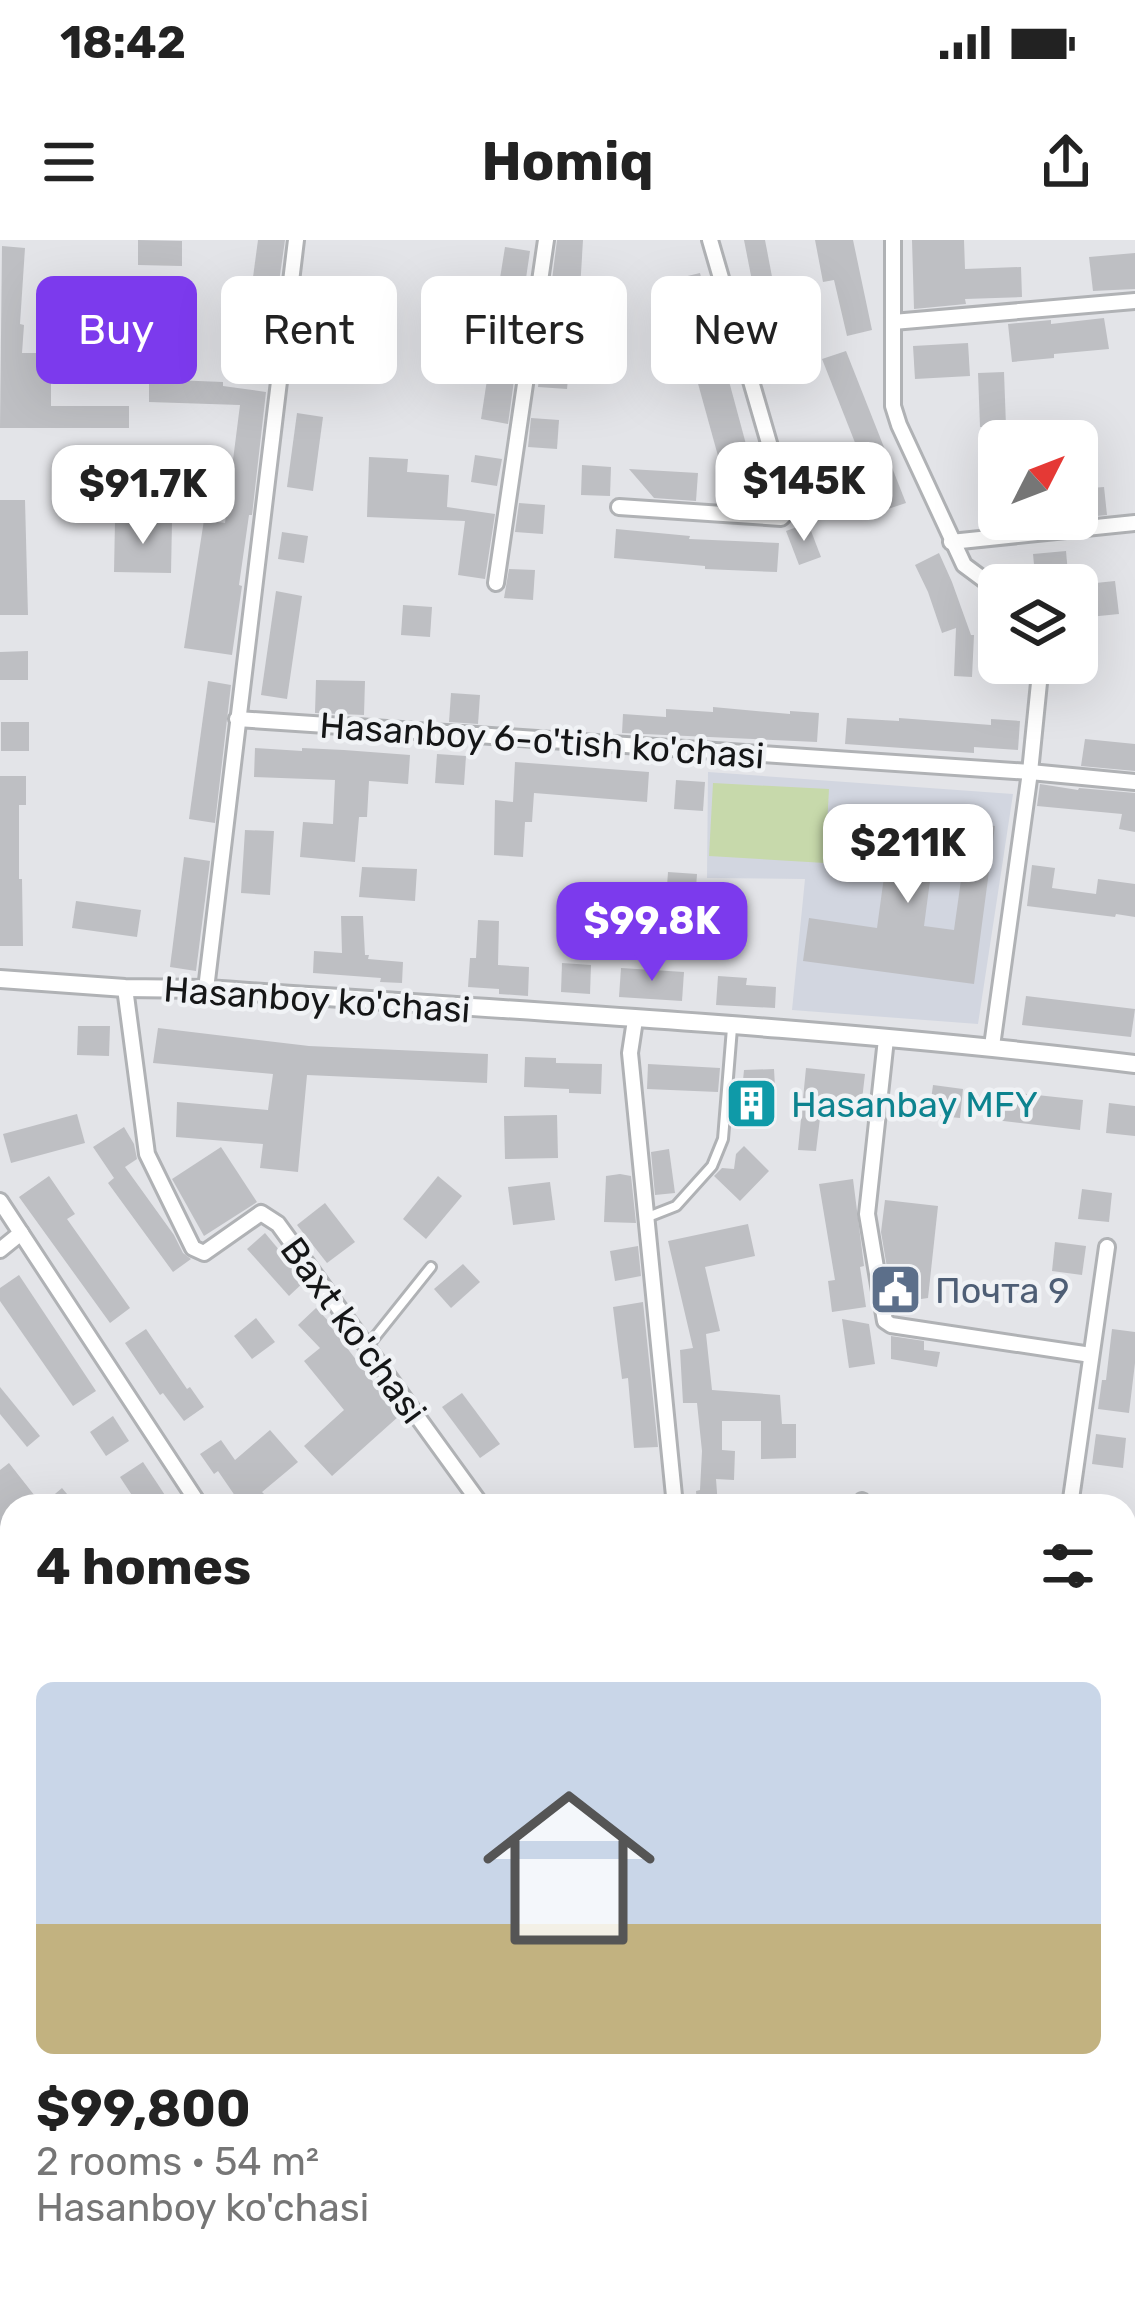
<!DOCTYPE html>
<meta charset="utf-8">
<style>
body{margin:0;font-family:Rubik,sans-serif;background:#f6f6f6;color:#222;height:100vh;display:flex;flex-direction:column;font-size:45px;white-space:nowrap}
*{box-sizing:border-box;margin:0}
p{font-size:39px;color:#767676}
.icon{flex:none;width:66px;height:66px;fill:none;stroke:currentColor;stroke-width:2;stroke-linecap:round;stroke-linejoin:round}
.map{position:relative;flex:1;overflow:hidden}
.sheet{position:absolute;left:0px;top:1254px;width:1137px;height:807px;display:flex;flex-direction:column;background:#fff;border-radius:36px 36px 0 0;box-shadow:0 12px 48px #0002}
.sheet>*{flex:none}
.banner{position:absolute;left:36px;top:36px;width:1065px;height:108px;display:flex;gap:24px}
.needle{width:78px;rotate:48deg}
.controls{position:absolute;left:978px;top:180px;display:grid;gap:24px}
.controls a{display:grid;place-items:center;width:120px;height:120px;border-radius:18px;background:#fff;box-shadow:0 12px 48px #0002;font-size:60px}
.price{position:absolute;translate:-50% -102px;padding:0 27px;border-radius:24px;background:#fff;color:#222;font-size:39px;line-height:78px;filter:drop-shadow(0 3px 6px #0008)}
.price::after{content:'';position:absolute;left:50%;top:72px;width:36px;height:27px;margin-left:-18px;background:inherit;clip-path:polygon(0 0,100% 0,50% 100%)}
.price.selected{background:#7c3aed;color:#fff}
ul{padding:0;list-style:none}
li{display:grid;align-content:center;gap:24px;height:636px;padding:0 36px}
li+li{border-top:3px solid #e0e0e0}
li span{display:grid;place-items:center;height:372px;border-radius:18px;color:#555}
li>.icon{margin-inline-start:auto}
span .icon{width:216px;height:216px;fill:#fffc;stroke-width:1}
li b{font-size:51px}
h2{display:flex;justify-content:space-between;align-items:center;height:144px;padding:0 36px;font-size:51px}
.tag{padding:0 42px;border-radius:18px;background:#fff;box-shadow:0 12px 48px #0002;font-size:42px;line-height:108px}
.tag.selected{background:#7c3aed;color:#fff}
.status{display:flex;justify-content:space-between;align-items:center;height:84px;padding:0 60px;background:#fff;direction:ltr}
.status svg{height:33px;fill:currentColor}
header{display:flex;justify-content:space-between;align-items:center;height:156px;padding:0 36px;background:#fff;font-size:54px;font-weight:700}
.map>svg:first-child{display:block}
</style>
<div class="status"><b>18:42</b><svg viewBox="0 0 49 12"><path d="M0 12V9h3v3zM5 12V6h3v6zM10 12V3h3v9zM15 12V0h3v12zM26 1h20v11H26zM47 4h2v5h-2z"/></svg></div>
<header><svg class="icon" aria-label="menu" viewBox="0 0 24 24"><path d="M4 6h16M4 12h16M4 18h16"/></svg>Homiq<svg class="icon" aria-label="share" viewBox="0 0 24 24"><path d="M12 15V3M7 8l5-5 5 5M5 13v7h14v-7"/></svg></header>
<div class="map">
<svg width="1135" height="2059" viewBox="0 0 1135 2059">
<rect width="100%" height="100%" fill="#e3e4e8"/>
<polygon fill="#d2d6e0" points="708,532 1013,554 978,784 792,770 805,639 707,638"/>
<polygon fill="#c7d9ab" points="713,543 829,549 825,623 709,616"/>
<g fill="#bebfc3">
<polygon points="138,0 182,1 182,26 138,25"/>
<polygon points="258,0 285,0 277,56 251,52"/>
<polygon points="557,0 583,0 580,50 551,48"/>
<polygon points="744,0 765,0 774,47 754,51"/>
<polygon points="815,0 853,0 872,90 847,96 834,40 823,42"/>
<polygon points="912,0 964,0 965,29 1021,27 1022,57 965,59 966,64 914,69"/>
<polygon points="2,6 25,8 20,84 24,85 22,113 51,113 51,166 129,166 129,188 0,188"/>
<polygon points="505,7 530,11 519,86 493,82"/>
<polygon points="1135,13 1135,49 1093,51 1089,17"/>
<polygon points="700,33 708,64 679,71 671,40"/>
<polygon points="139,60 184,62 182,99 137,97"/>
<polygon points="546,75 574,77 567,149 538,147"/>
<polygon points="1104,78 1109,109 1054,114 1054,118 1012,122 1008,84 1051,80 1051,84"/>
<polygon points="308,87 334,91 330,118 304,114"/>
<polygon points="968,103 970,136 915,139 913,106"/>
<polygon points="719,104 761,260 746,264 731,263 689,111"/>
<polygon points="492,107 518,111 508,184 481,179"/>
<polygon points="846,111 906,263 882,271 822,119"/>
<polygon points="1004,132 1006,186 980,187 978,133"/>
<polygon points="149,139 223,142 223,146 266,152 252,275 249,275 239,345 242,346 232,415 184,408 204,280 225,283 240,165 149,162"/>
<polygon points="297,173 323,177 313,251 287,247"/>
<polygon points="531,178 559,180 557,209 528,207"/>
<polygon points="475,215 502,219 497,246 471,242"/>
<polygon points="369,217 408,219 407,232 449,235 447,267 495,274 485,339 458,335 465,281 367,277"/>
<polygon points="582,225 611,227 610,256 581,255"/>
<polygon points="629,229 698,233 696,261 654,258"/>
<polygon points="1104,247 1107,275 1077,278 1077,249"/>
<polygon points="0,260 25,260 28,375 0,375"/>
<polygon points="519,263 545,265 543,294 515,292"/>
<polygon points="115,281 172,282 171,333 114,332"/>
<polygon points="808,283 821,317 799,325 786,291"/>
<polygon points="616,289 690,296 689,299 779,303 777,332 705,329 705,326 614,318"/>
<polygon points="282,292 308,296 304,323 278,319"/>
<polygon points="1066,311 1069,345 1036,345 1033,314"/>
<polygon points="939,313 952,342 971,395 974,395 972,437 954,436 956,388 942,393 928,352 915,325"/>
<polygon points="509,329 535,330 533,360 504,358"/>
<polygon points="1115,341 1119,374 1089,377 1086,344"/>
<polygon points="276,351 302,356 287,459 261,455"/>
<polygon points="403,365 432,367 430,397 401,395"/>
<polygon points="28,411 28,440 0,440 0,412"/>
<polygon points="316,440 365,441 364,475 315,473"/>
<polygon points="208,441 231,445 215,583 189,579"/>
<polygon points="451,453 480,455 478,484 449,482"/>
<polygon points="713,467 790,474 790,471 819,473 817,502 622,493 623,474 666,477 666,469 713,472"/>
<polygon points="847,478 899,481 899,478 991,485 991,479 1020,481 1018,510 974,507 974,513 845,504"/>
<rect x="1" y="482" width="28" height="29"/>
<polygon points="1085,499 1135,504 1135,531 1081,526"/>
<polygon points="255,508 302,511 302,508 344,510 410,515 408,544 369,541 367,577 359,577 355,622 300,617 303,582 333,584 335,540 254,537"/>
<polygon points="437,514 466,516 464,545 435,543"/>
<polygon points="515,522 649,532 647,562 534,553 532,582 525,582 523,617 494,615 495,560 513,562"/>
<polygon points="0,536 26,536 26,565 19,565 19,639 22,639 23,706 0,706"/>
<polygon points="676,540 705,542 703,571 674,569"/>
<polygon points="1040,544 1078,550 1079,548 1135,553 1135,592 1119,589 1122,574 1037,566"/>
<polygon points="846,575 937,588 924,686 954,690 969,583 995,586 974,744 803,721 809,678 877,688 886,622 841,616"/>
<polygon points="245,590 274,591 270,655 241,653"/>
<polygon points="184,617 210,621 196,731 170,727"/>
<polygon points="1032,625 1055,628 1052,648 1096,654 1098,639 1135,644 1135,677 1116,674 1115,677 1027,666"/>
<polygon points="362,627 417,629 415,661 359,657"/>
<polygon points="668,632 697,634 695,663 666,661"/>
<polygon points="76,661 141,670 137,697 72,688"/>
<polygon points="341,676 363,676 365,715 369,715 368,719 403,722 402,743 380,742 381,738 313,733 314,711 342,713"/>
<polygon points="478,680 499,681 498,725 529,727 528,756 499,754 499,749 468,747 470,718 476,718"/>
<polygon points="562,723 591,725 590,754 561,752"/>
<polygon points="621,728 684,732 682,761 619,757"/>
<polygon points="718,736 747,738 746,745 776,747 775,768 716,765"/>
<polygon points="1026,756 1135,769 1131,797 1022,785"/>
<polygon points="78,786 110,786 109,816 77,815"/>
<polygon points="158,788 309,806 488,814 487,843 307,835 298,932 260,928 263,904 176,897 177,862 268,870 273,834 153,823"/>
<polygon points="525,817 556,818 556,823 602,824 601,854 569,853 569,849 524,847"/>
<polygon points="648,824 720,828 718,852 647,849"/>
<polygon points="806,828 865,834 860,877 821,870 816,911 798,910"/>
<polygon points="774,829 775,847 767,847 761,884 739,881 744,830"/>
<polygon points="933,845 963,849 960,878 929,875"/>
<polygon points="999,851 1083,860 1080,890 995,880"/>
<polygon points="1109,863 1135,866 1135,896 1106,893"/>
<polygon points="77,874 85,903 11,923 3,894"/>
<polygon points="557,875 558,918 505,919 504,876"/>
<polygon points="124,887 134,904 137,919 125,927 174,995 183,1013 191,1019 173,1032 108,943 114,938 93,907"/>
<polygon points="744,906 769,931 740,961 714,936 722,928 734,929 736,914"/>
<polygon points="221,907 257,962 204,996 172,939"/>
<polygon points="669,909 675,953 655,955 651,912"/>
<polygon points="620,934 631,936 636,983 604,982 606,936"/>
<polygon points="49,936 75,974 67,979 130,1068 110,1083 19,957"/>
<polygon points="438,936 462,956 426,999 403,979"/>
<polygon points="853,939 864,1026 860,1027 866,1067 832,1072 828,1041 835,1040 819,944"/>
<polygon points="550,942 555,980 513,985 508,947"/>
<polygon points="1082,949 1112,953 1109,982 1078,979"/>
<polygon points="885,960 938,966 928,1058 893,1063 881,992"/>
<polygon points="325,963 355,1002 327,1023 297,985"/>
<polygon points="748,984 755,1016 705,1027 720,1091 706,1094 712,1150 780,1155 782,1184 796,1184 796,1218 761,1219 761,1181 722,1181 722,1210 735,1211 734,1240 716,1239 718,1266 697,1266 696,1251 700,1250 702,1211 697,1163 683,1163 680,1110 693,1108 668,1001"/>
<polygon points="265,993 305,1041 289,1056 247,1009"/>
<polygon points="1055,1002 1086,1006 1082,1035 1052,1031"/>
<polygon points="638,1006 641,1036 615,1041 610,1011"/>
<polygon points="463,1024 480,1042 451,1068 434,1049"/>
<polygon points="19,1035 96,1151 73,1166 0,1061 0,1048"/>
<polygon points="643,1062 658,1207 634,1208 628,1138 622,1139 613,1067"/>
<polygon points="316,1068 333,1086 331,1087 399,1176 332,1236 304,1206 344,1170 304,1121 320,1108 298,1085"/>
<polygon points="256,1078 275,1102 252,1119 234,1096"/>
<polygon points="842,1079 869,1084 875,1124 849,1128"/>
<polygon points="146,1089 187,1149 190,1147 204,1167 184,1181 163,1153 160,1155 125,1103"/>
<polygon points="1112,1089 1135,1092 1135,1123 1129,1173 1098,1169 1102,1140 1106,1140"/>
<polygon points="891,1096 924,1101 924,1110 940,1112 937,1127 891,1119"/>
<polygon points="0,1147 40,1196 27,1207 0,1174"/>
<polygon points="462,1153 500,1204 480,1218 442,1167"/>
<polygon points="113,1176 129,1201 106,1216 90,1192"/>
<polygon points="270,1190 298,1222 262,1252 264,1254 247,1266 242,1266 218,1231 214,1234 200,1214 221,1200 235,1220"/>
<polygon points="1096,1194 1126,1198 1123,1228 1092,1224"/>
<polygon points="143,1222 159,1246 172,1266 139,1266 120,1237"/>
<polygon points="9,1223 42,1265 62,1248 77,1266 12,1266 12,1277 0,1286 0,1230"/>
</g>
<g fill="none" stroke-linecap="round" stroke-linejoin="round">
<defs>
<g id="service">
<polyline points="648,977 676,966 712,926 723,899 732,788"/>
<polyline points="367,1107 431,1027"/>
<polyline points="960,2049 1031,2059"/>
</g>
<g id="minor">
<polyline points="893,0 893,166 899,185 964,325 999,351"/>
<polyline points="893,82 1135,61"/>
<polyline points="619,267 781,278 786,273 787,265 710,0"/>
<polyline points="951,302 1135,283"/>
<polyline points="496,343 546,0"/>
<polyline points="237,479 1030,532 1135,542"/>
<polyline points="125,748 147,914 193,1008 204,1013 261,973 278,984 482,1266"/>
<polyline points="206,749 296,0"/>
<polyline points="635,780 630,813 675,1266"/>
<polyline points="886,799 867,974 885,1081 891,1085 1091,1115"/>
<polyline points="992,806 1030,532 1041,423"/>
<polyline points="0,961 200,1266"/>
<polyline points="0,1010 21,993"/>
<polyline points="861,1266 862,1261"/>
<polyline points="1070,1266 1107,1007"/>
<polyline points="0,1424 12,1444"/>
<polyline points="1125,1434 1135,1435"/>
<polyline points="0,1488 12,1482"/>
<polyline points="1125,2035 1135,2036"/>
<polyline points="225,2049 228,2059"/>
<polyline points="396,2049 400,2059"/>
<polyline points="592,2049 597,2059"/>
<polyline points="1080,2059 1082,2049"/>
</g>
<path id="tertiary" d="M0,739L125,748L206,749C516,771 827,786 1135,824"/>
</defs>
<use href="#service" stroke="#b0b2b5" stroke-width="14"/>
<use href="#minor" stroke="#b0b2b5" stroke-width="20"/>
<use href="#tertiary" stroke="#b0b2b5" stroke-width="22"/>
<use href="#service" stroke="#fff" stroke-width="8"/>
<use href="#minor" stroke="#fff" stroke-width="14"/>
<use href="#tertiary" stroke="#fff" stroke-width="16"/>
</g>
<defs>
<symbol id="building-square" viewBox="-11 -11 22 22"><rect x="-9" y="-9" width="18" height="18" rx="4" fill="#0f9aa8" stroke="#f0f2f5"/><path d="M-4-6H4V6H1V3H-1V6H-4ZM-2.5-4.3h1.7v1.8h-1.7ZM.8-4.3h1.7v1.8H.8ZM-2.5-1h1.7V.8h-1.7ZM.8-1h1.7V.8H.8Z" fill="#fff"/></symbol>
<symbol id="civic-square" viewBox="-11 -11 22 22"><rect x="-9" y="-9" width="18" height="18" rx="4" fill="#5c6f8a" stroke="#f0f2f5"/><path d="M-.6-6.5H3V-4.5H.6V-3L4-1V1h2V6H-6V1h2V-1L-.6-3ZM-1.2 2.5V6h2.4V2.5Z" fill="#fff"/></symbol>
</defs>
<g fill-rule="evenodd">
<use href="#building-square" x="722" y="834" width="59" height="59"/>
<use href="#civic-square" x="866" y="1020" width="59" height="59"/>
</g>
<g text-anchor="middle" stroke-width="9" stroke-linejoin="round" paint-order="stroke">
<g font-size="36" fill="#151617" stroke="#f0f2f5">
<text transform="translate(542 500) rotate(4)" y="13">Hasanboy 6-o'tish ko'chasi</text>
<text transform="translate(317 759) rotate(4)" y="13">Hasanboy ko'chasi</text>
<text transform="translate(354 1090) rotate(54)" y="13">Baxt ko'chasi</text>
</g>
<g font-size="36" fill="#0d838f" stroke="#f0f2f5" text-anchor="start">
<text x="791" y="877">Hasanbay MFY</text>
</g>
<g font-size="36" fill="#4e5e75" stroke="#f0f2f5" text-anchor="start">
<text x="935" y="1063">Почта 9</text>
</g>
</g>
</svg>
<div class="controls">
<a><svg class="needle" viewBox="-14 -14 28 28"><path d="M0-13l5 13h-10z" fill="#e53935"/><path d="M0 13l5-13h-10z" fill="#767676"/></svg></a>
<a><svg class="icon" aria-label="layers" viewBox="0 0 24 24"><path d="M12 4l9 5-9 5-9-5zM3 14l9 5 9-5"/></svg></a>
</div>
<b class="price" style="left:804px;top:304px">$145K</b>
<b class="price" style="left:143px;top:307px">$91.7K</b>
<b class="price" style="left:908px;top:666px">$211K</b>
<b class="price selected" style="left:652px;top:744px">$99.8K</b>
<div class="banner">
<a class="tag selected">Buy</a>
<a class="tag">Rent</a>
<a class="tag">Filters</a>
<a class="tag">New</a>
</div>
<section class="sheet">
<h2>4 homes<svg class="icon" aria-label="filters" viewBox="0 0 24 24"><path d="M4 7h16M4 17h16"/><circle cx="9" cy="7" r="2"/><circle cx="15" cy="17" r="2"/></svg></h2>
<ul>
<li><span style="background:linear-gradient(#c9d6e8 65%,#c2b280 0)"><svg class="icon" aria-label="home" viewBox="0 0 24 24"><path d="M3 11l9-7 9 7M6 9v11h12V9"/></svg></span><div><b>$99,800</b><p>2 rooms · 54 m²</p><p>Hasanboy ko'chasi</p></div></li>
</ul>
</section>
</div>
